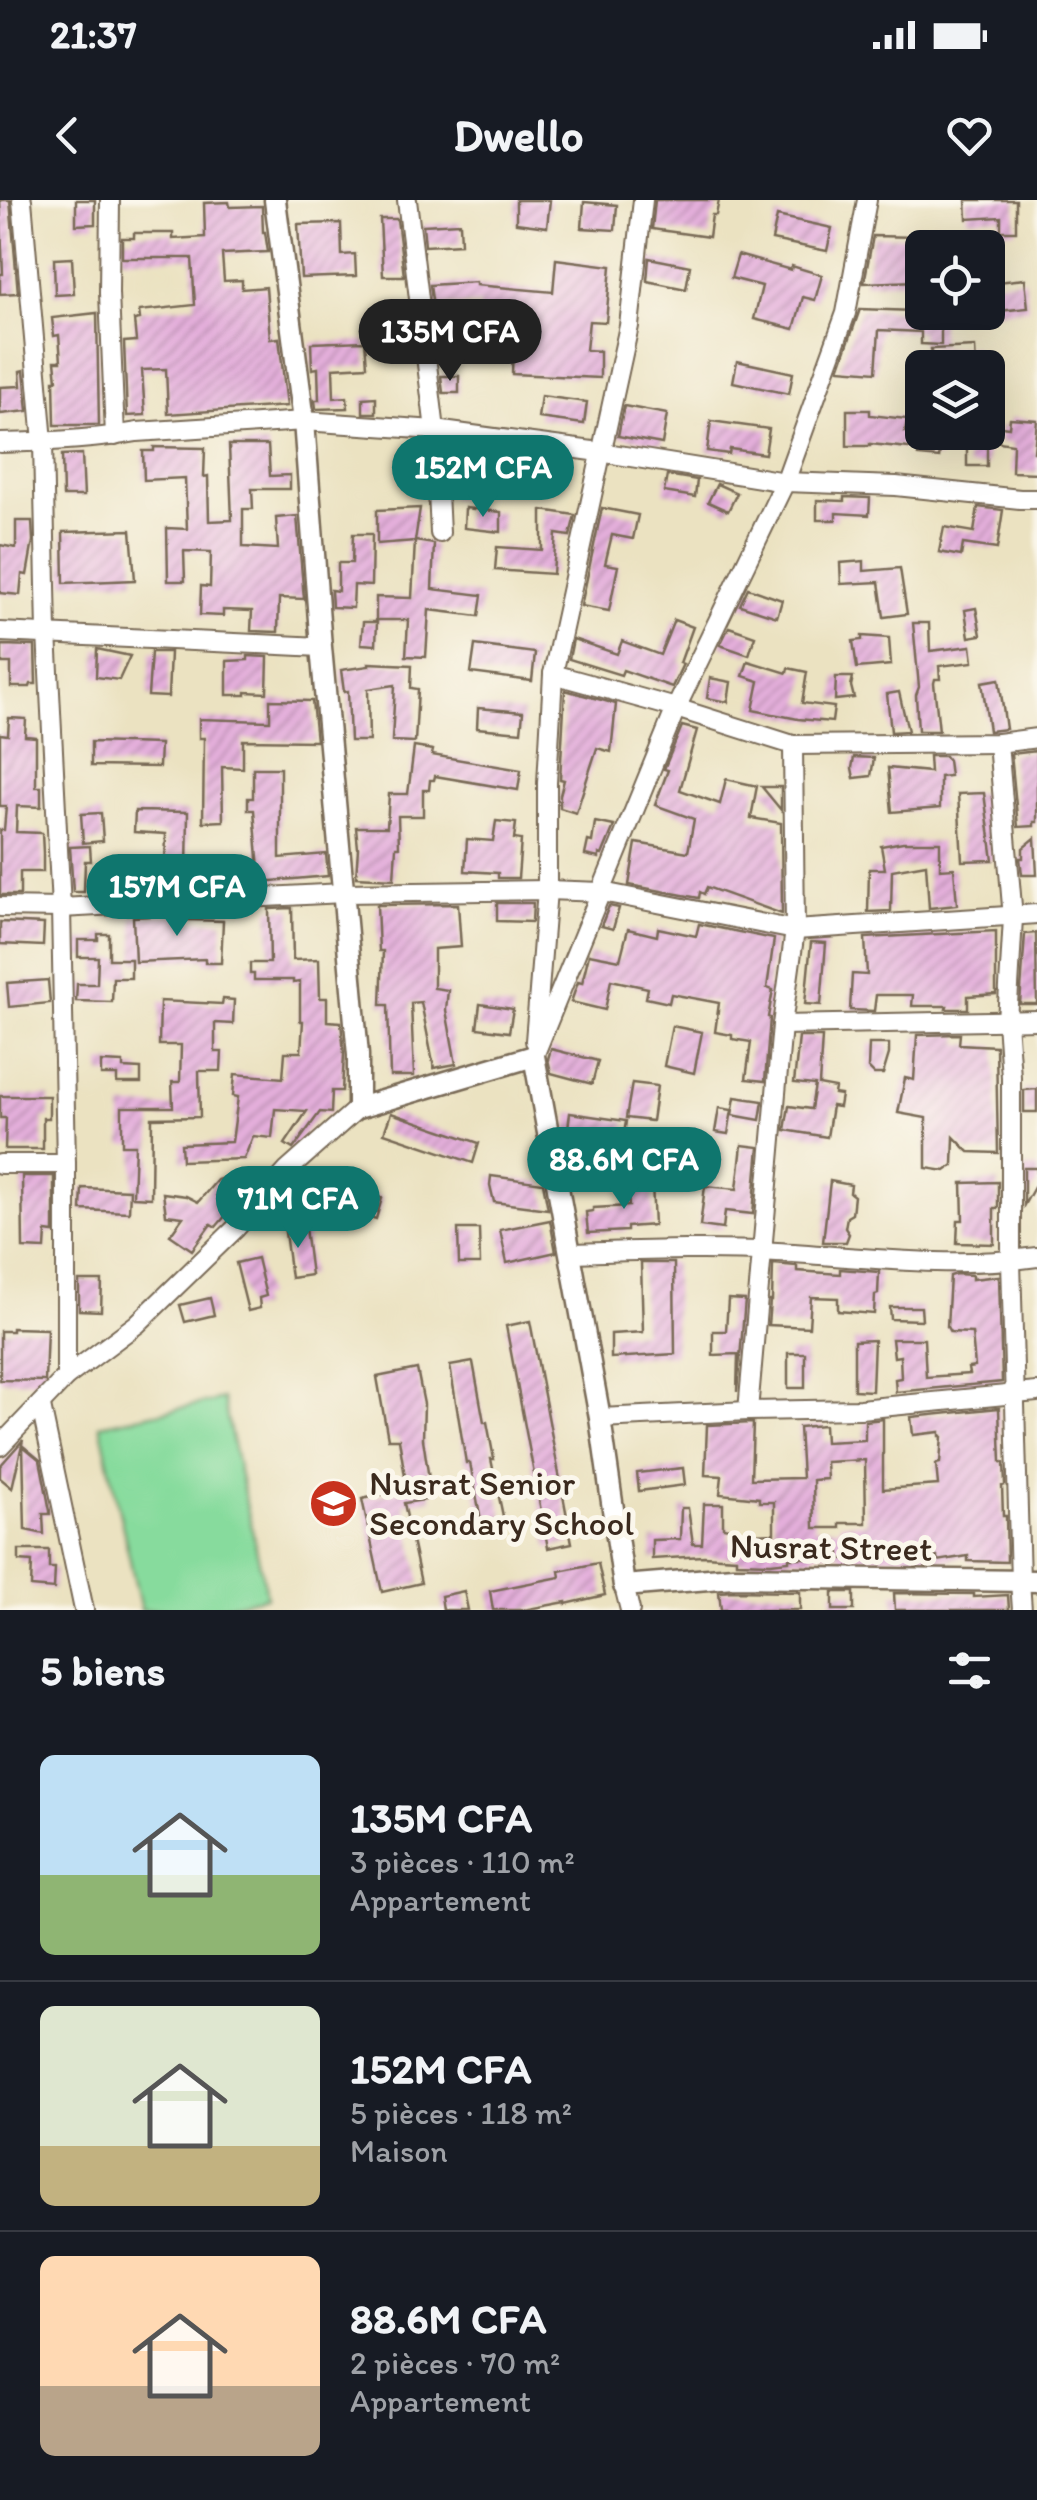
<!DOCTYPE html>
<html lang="fr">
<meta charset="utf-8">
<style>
body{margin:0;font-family:Itim,sans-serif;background:#20242c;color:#f1f3f6;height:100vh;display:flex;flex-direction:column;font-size:38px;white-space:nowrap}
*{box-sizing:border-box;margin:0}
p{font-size:32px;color:#9ea1a6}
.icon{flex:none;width:55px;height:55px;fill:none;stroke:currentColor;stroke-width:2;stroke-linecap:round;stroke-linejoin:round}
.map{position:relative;height:1410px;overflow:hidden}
.details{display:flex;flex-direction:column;background:#171b24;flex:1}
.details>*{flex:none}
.fabs{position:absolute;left:905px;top:30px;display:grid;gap:20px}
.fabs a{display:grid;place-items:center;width:100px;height:100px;border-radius:15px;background:#171b24;box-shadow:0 10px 40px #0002;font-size:50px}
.price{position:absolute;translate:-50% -85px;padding:0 22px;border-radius:35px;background:#0f766e;color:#fff;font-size:32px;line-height:65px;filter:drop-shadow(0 2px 5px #0008)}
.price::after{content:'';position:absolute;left:50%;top:60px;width:30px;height:22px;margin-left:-15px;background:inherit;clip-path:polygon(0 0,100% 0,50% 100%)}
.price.current{background:#222;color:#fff}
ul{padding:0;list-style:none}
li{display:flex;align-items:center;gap:30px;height:250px;padding:0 40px}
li+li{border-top:2px solid #363941}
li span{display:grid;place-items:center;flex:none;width:280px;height:200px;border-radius:15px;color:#555}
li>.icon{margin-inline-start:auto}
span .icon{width:120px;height:120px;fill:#fffc;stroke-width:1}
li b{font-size:42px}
h2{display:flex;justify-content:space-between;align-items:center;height:120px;padding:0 40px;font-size:42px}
.status{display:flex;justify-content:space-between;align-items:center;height:70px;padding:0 50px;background:#171b24;direction:ltr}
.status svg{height:28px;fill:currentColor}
header{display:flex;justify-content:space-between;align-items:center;height:130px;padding:0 40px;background:#171b24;font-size:45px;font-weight:700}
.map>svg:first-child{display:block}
</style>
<div class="status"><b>21:37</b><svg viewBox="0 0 49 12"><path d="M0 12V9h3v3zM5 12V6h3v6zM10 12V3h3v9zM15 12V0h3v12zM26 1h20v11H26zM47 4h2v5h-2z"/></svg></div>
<header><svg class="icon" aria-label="back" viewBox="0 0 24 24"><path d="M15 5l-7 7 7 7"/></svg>Dwello<svg class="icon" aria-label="heart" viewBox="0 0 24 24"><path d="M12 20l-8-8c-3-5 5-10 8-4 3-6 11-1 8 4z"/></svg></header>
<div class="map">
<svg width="1037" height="1410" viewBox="0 0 1037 1410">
<defs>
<pattern id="building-hatch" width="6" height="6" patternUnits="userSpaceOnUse" patternTransform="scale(2.5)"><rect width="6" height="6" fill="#e4afdb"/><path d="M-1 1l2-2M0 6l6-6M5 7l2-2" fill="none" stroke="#ba8fb1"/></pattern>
</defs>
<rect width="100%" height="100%" fill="#fbf7ec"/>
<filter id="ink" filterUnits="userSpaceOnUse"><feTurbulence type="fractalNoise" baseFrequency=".01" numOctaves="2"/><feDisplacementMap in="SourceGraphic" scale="20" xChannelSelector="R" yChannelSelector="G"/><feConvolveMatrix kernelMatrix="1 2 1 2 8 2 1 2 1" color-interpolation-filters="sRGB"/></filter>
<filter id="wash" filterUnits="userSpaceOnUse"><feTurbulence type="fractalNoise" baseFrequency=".0048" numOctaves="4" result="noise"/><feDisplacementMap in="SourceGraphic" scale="40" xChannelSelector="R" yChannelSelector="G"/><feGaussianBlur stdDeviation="2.25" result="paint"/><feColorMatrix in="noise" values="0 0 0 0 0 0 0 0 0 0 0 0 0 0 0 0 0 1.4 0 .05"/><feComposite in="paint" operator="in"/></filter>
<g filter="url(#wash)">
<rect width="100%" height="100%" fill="#ebe2c1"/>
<polygon fill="#87db9d" stroke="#61825e" stroke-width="2.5" points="223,1199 267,1397 207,1410 141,1410 100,1225"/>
<g id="blocks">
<g fill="url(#building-hatch)" fill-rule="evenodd">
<polygon points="0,0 10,0 18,93 0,94 0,74 3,74"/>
<polygon points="76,0 95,0 95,24 76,25"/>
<polygon points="516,0 550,0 547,27 516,23"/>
<polygon points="655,0 719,0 716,15 712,15 709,37 652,29"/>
<polygon points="966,0 1016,0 1016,31 1001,31 1001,17 967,19"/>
<polygon points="229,2 230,7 262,6 263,32 265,32 268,52 222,54 224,81 242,80 242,89 266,87 270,139 279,138 287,206 168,214 166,169 142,170 145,215 127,216 124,142 136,141 134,120 140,119 139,111 195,105 192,58 122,58 122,38 134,38 134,33 173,33 173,39 205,37 204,3"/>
<polygon points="584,2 617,5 615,30 582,28"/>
<polygon points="777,16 832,28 827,51 772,40"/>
<polygon points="380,19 397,19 404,76 383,76"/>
<polygon points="341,23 342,55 355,54 356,76 301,78 298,24"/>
<polygon points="460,23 461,44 425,46 423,25"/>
<polygon points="873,36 917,37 918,81 864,83"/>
<polygon points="738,55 791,70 792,66 822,75 815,100 803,97 794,129 754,119 762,86 731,78"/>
<polygon points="72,58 74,94 55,95 54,59"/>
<polygon points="649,58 690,66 686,89 647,81"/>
<polygon points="556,59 611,66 606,122 589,121 586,150 600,151 600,178 512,174 513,146 521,147 523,118 479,116 480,104 433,107 430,85 476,82 476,85 553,92"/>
<polygon points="1025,79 1028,108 988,112 988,83"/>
<polygon points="860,109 941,112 941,145 921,144 921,132 879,130 876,172 839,169"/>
<polygon points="97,113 99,225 55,225 54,180 57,180 55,161 61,161 59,135 54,136 52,118"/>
<polygon points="365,141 367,166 333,168 334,198 347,197 348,208 316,209 315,200 319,200 318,168 312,169 311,143"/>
<polygon points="975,147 976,168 932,168 931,149"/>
<polygon points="737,161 793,173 789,194 733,182"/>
<polygon points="24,170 28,211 0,214 0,187 21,186 20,171"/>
<polygon points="441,176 459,176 459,193 443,193"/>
<polygon points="541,196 587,202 584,224 538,218"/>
<polygon points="376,197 376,213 363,213 363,198"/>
<polygon points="624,206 667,214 662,244 618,236"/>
<polygon points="847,210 870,210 870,215 907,219 905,232 943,232 939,258 918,256 919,249 870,244 870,246 847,246"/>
<polygon points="1010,218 1037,220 1034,252 1037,252 1037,273 1012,272 1013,244 999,242 1001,226 1009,227"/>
<polygon points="711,221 769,229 765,254 730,249 729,254 707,251"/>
<rect x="967" y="238" width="20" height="28"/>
<polygon points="448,244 464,246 465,297 451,298"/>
<polygon points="229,245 268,245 270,276 290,275 290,289 252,289 253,309 243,309 243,347 278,349 276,318 297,316 304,399 279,398 278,432 251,431 252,411 223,410 223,416 200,415 201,386 210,387 211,352 184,351 185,381 168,381 167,328 187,329 185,278 144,280 143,251 154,251 154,247 205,248 204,277 208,276 209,321 232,320"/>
<polygon points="82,254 84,296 63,296 62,255"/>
<polygon points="667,275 697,280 695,297 664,292"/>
<polygon points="717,284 737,293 728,311 708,302"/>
<polygon points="844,297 870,298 869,315 836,313 836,320 817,320 817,300 844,301"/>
<polygon points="978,307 1003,310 997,349 963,344 961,356 939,352 944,327 974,332"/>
<polygon points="420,308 415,341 377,344 377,310"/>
<polygon points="465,308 501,312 501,332 464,328"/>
<polygon points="602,308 638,315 633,339 612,335 605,364 618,366 609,411 581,406"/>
<polygon points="542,310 575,315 570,336 556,334 553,374 495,370 497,347 542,350"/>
<polygon points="16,321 32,321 33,341 27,375 22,374 20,395 0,393 0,345 16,348"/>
<polygon points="131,330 135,380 64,383 63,332"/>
<polygon points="353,334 372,334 371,386 354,385 353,408 332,407 331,390 338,391 338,363 352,363"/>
<polygon points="415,341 434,344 432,389 482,395 479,416 429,410 426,457 406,456 408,420 376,420 376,397 412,398"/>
<polygon points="864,361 864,371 900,368 907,414 884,417 879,382 841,384 840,363"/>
<polygon points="748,388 782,400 777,417 740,405"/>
<polygon points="976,408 981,435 969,437 965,410"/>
<polygon points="674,420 693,427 680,463 683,464 672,487 623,470 621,475 569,459 573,439 617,454 622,441 660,455"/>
<polygon points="363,422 377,422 376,445 361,444"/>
<polygon points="913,423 929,423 930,451 971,446 973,462 939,466 940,479 935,479 934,483 939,531 918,531 916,495 919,487"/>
<polygon points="729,427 755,436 749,455 720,445"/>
<polygon points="862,436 889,438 891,465 857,468 853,441 862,440"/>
<polygon points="2,445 35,446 36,484 31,484 30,487 11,487 11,463 2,463"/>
<polygon points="475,445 535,453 532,481 471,473"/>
<polygon points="97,449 130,456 119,480 96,477"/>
<polygon points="151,452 170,452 168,497 148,496"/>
<polygon points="248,456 268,457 267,493 246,492 246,495 227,495 227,461 248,460"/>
<polygon points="748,461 787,473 788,468 807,472 802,503 834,507 832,522 798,519 753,510 759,481 743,476"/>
<polygon points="369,463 412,465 411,488 418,489 415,542 392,541 395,485 368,489 369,541 350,541 348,491 344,492 341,470 369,466"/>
<polygon points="836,477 853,477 851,486 854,498 835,500"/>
<polygon points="710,478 731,482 728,502 707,498"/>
<polygon points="999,479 1006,529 989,531 982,482"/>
<polygon points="565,490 616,504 611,552 597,548 576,613 560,608 560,595 564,580 560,579"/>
<polygon points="899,492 908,531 891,532 887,494"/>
<polygon points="270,500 312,501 316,541 243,540 243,568 222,567 223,621 203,622 204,538 199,538 199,519 270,521"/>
<polygon points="478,508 523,512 521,532 477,528"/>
<polygon points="9,518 26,519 25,536 36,537 36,587 41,587 41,607 17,606 16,632 42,633 43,653 43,672 20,672 20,695 0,695 0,630 4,630 6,606 0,606 0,534 8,535"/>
<polygon points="682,526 697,530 680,590 720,604 726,579 757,586 751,618 781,623 782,714 707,687 704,694 700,692 699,698 629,685 636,643 688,652 694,619 655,605 668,570 664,569"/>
<polygon points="91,542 160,544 159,567 91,566"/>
<polygon points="414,547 433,550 432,555 521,570 518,590 435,576 434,580 430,580 429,590 423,590 423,616 398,616 399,647 396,647 394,679 356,677 358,648 356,627 387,627 389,594 408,594"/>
<polygon points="1037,551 1037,622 1034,622 1034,626 1018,627 1011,554"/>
<polygon points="929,556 945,556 948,560 950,576 940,577 940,608 892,612 888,568 930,572"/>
<polygon points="854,557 874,558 871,576 854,578 852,568"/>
<polygon points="253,568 280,568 280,658 326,654 328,676 260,682 254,610 248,610 248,598 253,598"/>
<polygon points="762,587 781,587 781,610"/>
<polygon points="984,593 993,660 962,661 958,594"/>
<polygon points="135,611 188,612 187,670 165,670 166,634 134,632"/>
<polygon points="101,613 103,641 83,643 81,614"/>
<polygon points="496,621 516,623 514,639 521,640 518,678 498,678 498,673 465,671 467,639 493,641"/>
<polygon points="595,622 614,626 602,655 599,654 599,658 585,655 588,641 592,642"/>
<polygon points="1035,638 1037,675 1022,675 1020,658 1023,658 1023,648"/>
<polygon points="903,642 940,642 940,669 954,668 957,705 929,708 926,664 892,670 891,711 868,712 869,669 885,669 881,646"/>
<polygon points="90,646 91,661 85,661 84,692 73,692 70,647"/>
<polygon points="497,703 533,703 532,722 497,721"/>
<polygon points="458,704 461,747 434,749 434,788 448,790 446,810 456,864 434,868 421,802 411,803 414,876 390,876 388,805 381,805 383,751 379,751 377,705"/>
<polygon points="609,706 619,708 613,729 601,726"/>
<polygon points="292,708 293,760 319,759 320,798 327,798 327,821 341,822 344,854 342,891 332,891 331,913 320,912 293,949 285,944 307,911 275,909 272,938 253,936 244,959 182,961 181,944 232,942 238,897 233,896 235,874 283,878 285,852 301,852 303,821 300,821 300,782 293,783 293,780 254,780 254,774 250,774 250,763 270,763 269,709"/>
<polygon points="188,714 188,720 223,721 221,763 205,763 205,759 135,762 133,717"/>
<polygon points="0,722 44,724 43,746 0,744"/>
<polygon points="699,724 774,739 767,788 773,790 768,817 770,818 765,881 746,879 751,842 732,839 732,835 715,832 719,803 671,794 669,803 646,798 648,788 611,780 605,810 571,802 578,782 582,783 589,754 620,760 628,729 657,736 658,728 696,736"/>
<polygon points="996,731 996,794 968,796 968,809 946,809 947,806 912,806 913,795 876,795 874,811 850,810 852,774 867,775 865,738"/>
<polygon points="1036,733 1037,804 1020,804 1025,734"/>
<polygon points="98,734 109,734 109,759 131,759 131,778 113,778 112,802 76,801 77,784 97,784 98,757 78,757 78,740 98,740"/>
<polygon points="811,742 826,743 821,805 805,804"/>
<polygon points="48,780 50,803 9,807 7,783"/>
<polygon points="223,799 234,800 233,824 215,823 215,852 222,852 221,871 199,871 200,917 152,918 151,998 133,997 135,945 122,945 122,907 173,907 172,882 180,882 181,845 159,845 160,801 222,804"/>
<polygon points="480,804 513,809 509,832 477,828"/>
<polygon points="672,826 702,832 694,873 664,866"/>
<polygon points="960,834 959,844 996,846 998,953 969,952 954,937 953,965 945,971 926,968 926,918 898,913 905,878 914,880 917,835"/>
<polygon points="799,837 822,837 819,885 835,888 834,894 841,895 839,907 832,906 827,937 785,930 789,906 811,909 815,885 794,883"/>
<polygon points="869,844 889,844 889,854 883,874 874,874 868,868"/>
<polygon points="551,849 598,861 592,884 551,873 548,859"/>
<polygon points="101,862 123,863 123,868 141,869 141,883 117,883 117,875 101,875"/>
<polygon points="632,883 657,886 652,921 626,918"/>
<polygon points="1037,889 1037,912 1024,912 1024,890"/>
<polygon points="0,896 49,896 49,918 43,918 43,949 5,949 6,918 0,918"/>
<polygon points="735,897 763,901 760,920 732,915"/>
<polygon points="719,908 732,910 728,934 715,932"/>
<polygon points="391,913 479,943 473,963 384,933"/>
<polygon points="570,913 626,921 621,955 636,956 634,981 570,975 565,950"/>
<polygon points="742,945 759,947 753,1014 725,1011 723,1029 700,1026 705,986 737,989"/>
<polygon points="1024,968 1037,968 1037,982 1024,1005"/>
<polygon points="231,975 236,990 217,996 232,1008 216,1027 211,1024 192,1050 170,1035 183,1017 166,1015 163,993 186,996 198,1002 217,980"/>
<polygon points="22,976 54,976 54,1033 46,1032 45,1049 23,1048"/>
<polygon points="491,976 543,983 548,1009 494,1002 490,985"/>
<polygon points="830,981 851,985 850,993 854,996 852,1014 847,1017 845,1028 849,1034 846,1042 823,1042"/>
<polygon points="331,982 382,998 376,1019 324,1003"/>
<polygon points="998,982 998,1008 994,1008 994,1044 957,1043 958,1020 963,1020 962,983"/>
<polygon points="652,984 654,1025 627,1027 627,1031 588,1033 586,1012 593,1011 593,1008 629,1006 627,985"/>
<polygon points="82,988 130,990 129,1012 81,1010"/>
<polygon points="550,1020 556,1052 507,1063 500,1030"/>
<polygon points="284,1025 305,1028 311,1075 291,1078"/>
<polygon points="458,1029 479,1029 480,1064 459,1064"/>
<polygon points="257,1058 266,1096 259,1098 260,1108 248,1111 236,1063"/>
<polygon points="641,1063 674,1063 675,1154 611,1158 611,1134 643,1132"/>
<polygon points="773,1064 797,1066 797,1071 840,1074 840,1069 879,1072 878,1094 875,1095 874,1114 838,1111 838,1098 811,1097 809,1127 768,1125 770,1101 772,1101"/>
<polygon points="957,1074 972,1075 972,1079 999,1076 1002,1182 896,1192 895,1179 901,1178 900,1156 894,1157 892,1139 924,1139 926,1177 969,1174 968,1168 975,1167 972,1133 950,1132 947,1127 950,1076"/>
<polygon points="79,1081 102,1081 101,1111 79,1110"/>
<polygon points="210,1098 214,1115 185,1122 180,1105"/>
<polygon points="728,1099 745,1100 737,1192 738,1154 713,1155 713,1131 726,1131"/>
<polygon points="890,1107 921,1107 922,1120 891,1119"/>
<polygon points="530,1121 572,1343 548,1348 506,1126"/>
<polygon points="12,1128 47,1129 45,1181 0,1180 0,1131 12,1131"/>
<polygon points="874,1140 872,1191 854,1190 854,1141"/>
<rect x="788" y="1153" width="17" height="35"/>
<polygon points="473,1162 484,1222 487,1222 494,1259 491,1259 504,1321 482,1325 470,1263 466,1263 450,1166"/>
<polygon points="417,1169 424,1204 423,1239 432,1299 404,1303 421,1383 382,1392 362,1299 407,1289 399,1239 388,1239 377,1177"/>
<path d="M999,1208L1001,1262L1004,1263L1005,1285L1002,1286L1003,1316H1006L1007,1362L968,1361V1356L937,1361V1357L907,1359V1356L840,1359V1353H814V1358H789V1361L771,1363L736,1362V1358L704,1356L652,1359V1340L680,1339L681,1308H688L693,1344H702L704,1304H723V1327L729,1328L728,1341L755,1340L754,1334L774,1333V1302H759V1298L720,1294L722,1276L705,1275L707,1225L753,1223L751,1279L802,1278L799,1227L824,1225L825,1242L865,1240V1221L883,1219V1289L938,1285L936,1264L940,1263L942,1236H940V1232L913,1235L911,1217ZM865,1260L866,1323H840V1328H814L813,1280L827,1279L826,1262Z"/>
<polygon points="23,1240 12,1288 0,1278 0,1266"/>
<polygon points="23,1246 40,1260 50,1311 50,1314 43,1314 44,1334 25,1330"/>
<polygon points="683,1268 685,1285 639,1291 637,1273"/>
<polygon points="19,1350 49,1350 49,1368 55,1368 54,1389 31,1387 32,1362 19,1361"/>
<polygon points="598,1363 605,1395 566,1404 566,1402 523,1410 493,1410 490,1391 560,1377 559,1371"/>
<polygon points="464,1391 468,1410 443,1410 441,1396"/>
<polygon points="733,1391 800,1392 800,1410 721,1410 719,1392"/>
<rect x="833" y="1392" width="21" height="18"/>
<polygon points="894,1393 974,1394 974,1397 1008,1395 1009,1410 895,1410"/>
</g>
</g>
</g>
<g filter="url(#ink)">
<use href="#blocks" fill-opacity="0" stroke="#796a57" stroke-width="2.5"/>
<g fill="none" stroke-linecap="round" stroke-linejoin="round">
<defs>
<g id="minor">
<polyline points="22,0 43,242 47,433 61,708 66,964 66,1177"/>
<polyline points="110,0 109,93 115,236"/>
<polyline points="407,0 435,230 440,333"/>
<path d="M0,243C46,242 92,240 137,232L304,221L435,230L600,252L785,282L896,286L1020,299H1037"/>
<polyline points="0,432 321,447"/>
<polyline points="553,474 676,508 793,545 998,543 1037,538"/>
<polyline points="998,543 1013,718 1007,821 1011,877 1011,1061 1020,1381 1022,1410"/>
<polyline points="0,707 61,708 343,693 547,690 602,692 795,730 1037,714"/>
<polyline points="782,825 1037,820"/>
<polyline points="535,841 547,690 547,583 553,474 629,126 643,0"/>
<polyline points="534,856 676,508 785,282 846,113 867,0"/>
<polyline points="0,964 66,964"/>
<path d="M570,1053C639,1051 707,1048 777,1052C862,1057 952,1069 1037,1057"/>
<polyline points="41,1206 84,1410"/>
<polyline points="748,1211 782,825 795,730 793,545"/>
<polyline points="600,1218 748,1211 860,1209 1037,1192"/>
<polyline points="0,1246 66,1177 137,1124 236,1028 287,971 358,908"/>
<polyline points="624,1386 630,1410"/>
</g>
<polyline id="tertiary" points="275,0 304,221 321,447 358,855 358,908 534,856 600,1218 624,1386 733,1377 1037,1381"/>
</defs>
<use href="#minor" stroke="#796a57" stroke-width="22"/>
<use href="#tertiary" stroke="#796a57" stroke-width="25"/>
<use href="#minor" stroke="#fff" stroke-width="18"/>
<use href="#tertiary" stroke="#fff" stroke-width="20"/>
</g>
</g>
<defs>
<symbol id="school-disc" viewBox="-11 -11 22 22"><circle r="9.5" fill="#c8321e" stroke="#fbf7ec"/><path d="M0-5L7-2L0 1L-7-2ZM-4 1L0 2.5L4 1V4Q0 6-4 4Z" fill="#fff"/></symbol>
</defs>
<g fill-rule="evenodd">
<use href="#school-disc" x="306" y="1276" width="55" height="55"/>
</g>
<g text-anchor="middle" stroke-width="10" stroke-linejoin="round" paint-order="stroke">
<g font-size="35" fill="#3b2a1e" stroke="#fbf7ec" text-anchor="start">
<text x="369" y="1295">Nusrat Senior<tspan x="369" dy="40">Secondary School</tspan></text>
</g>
<g font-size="35" fill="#3b2a1e" stroke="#fbf7ec">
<text transform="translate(831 1347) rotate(1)" y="12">Nusrat Street</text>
</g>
</g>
</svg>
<div class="fabs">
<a><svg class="icon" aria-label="locate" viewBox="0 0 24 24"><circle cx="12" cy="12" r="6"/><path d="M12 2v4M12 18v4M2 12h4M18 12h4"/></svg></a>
<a><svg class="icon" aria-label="layers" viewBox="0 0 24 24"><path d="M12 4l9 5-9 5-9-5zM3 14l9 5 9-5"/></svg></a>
</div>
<b class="price current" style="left:450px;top:184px">135M CFA</b>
<b class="price" style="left:483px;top:320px">152M CFA</b>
<b class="price" style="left:177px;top:739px">157M CFA</b>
<b class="price" style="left:624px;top:1012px">88.6M CFA</b>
<b class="price" style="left:298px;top:1051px">71M CFA</b>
</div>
<section class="details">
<h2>5 biens<svg class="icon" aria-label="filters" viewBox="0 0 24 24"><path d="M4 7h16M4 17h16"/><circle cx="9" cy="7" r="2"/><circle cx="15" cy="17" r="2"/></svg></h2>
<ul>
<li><span style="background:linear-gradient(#bfe0f5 60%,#8fb573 0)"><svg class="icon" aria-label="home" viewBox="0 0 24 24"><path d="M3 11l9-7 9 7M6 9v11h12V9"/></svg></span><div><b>135M CFA</b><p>3 pièces · 110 m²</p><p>Appartement</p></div></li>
<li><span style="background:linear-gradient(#dfe7d0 70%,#c2b280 0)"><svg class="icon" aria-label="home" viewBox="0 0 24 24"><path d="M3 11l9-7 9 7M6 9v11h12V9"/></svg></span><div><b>152M CFA</b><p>5 pièces · 118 m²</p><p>Maison</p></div></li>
<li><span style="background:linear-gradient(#ffd9b3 65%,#b9a48a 0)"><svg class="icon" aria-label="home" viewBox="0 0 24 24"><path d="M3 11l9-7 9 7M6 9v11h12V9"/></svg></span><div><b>88.6M CFA</b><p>2 pièces · 70 m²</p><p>Appartement</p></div></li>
</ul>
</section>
